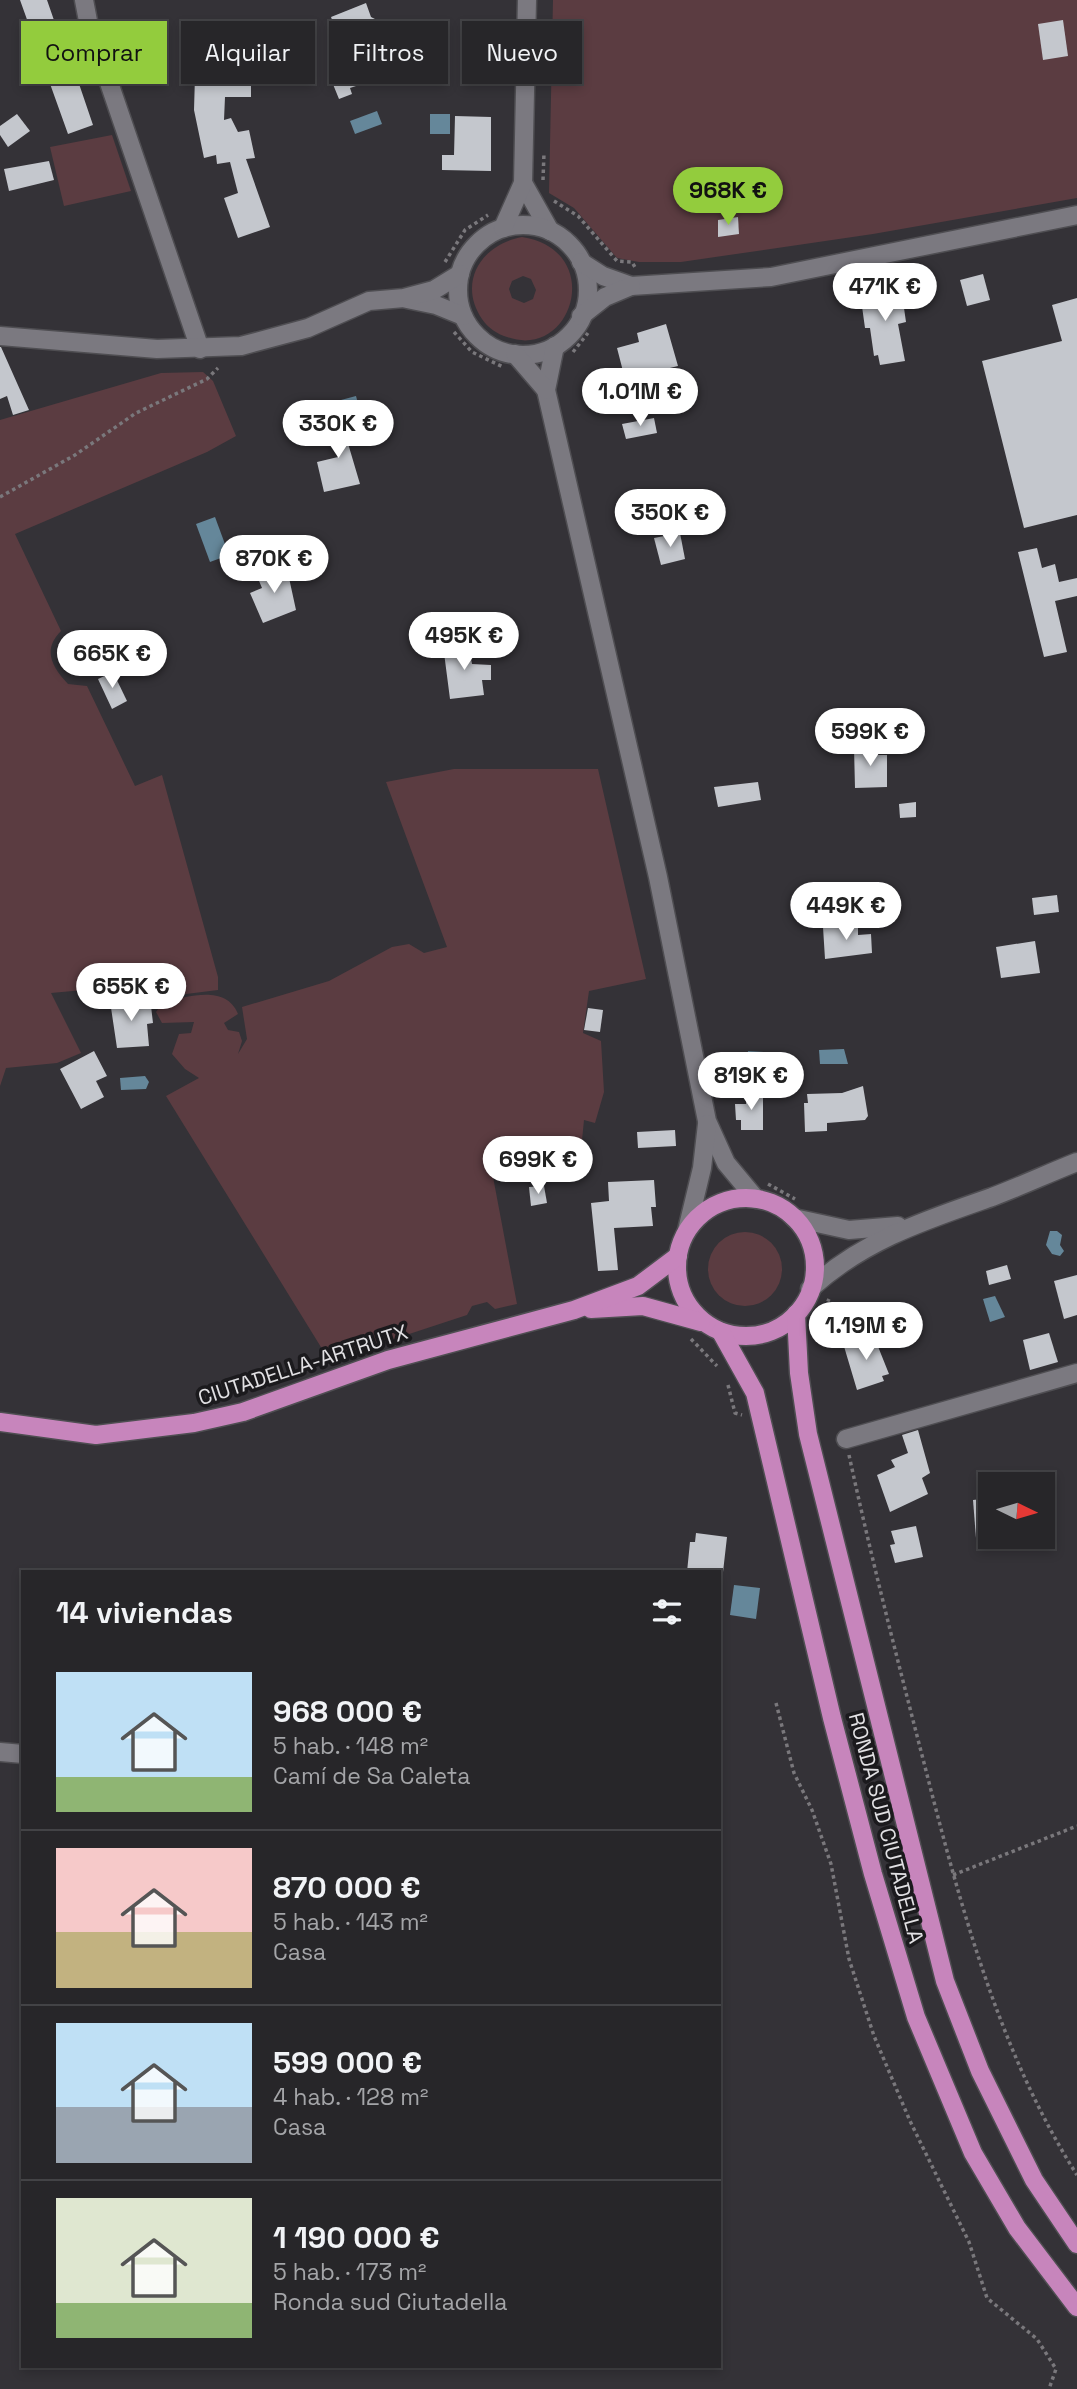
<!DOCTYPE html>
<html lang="es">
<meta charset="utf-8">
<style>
body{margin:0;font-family:"Space Grotesk",sans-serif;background:#2f2e31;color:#f1f3f6;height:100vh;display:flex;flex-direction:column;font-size:26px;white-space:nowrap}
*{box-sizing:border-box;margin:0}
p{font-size:23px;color:#a4a5a8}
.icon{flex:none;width:38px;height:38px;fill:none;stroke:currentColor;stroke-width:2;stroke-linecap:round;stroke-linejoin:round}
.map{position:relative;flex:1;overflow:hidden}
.side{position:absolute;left:21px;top:1570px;width:700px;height:798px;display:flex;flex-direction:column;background:#272629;border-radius:0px;box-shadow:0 4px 10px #0003,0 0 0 2px #434346}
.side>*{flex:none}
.top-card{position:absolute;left:21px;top:21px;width:700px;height:63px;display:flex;gap:14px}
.needle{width:46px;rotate:95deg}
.tools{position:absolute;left:978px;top:1472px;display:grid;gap:14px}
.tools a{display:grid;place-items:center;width:77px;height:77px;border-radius:0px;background:#272629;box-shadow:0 4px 10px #0003,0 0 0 2px #434346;font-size:35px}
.price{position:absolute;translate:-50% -60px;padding:0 16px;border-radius:24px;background:#fff;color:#222;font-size:23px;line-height:46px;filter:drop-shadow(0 2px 4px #0008)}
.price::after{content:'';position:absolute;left:50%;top:42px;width:21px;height:16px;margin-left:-10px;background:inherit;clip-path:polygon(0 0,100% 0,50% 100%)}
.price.current{background:#93cc3d;color:#111}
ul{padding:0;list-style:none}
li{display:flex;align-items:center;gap:21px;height:175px;padding:0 35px}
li+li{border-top:2px solid #434346}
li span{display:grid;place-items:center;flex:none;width:196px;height:140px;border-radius:0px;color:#555}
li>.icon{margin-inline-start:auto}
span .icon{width:84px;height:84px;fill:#fffc;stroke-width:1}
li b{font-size:30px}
h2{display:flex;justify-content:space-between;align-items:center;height:84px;padding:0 35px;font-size:30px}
.pill{padding:0 24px;border-radius:0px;background:#272629;box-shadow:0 4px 10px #0003,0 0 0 2px #434346;font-size:24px;line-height:63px}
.pill.current{background:#93cc3d;color:#111}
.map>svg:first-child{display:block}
</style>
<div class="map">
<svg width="1077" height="2389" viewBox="0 0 1077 2389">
<rect width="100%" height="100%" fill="#343237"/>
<g fill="#5b3c41" fill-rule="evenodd">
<polygon points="553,0 1077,0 1077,198 873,234 681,262 639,262 617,258 574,208 549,193"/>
<polygon points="112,135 131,191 64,206 50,147"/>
<path d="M522,237C606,250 573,361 507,337C497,334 488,328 482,319C457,282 482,244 522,237ZM523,276L531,279L536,290L533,299L524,303L512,298L509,289L512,281Z"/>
<path d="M203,372L213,381L236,436L207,452L15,534L61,631C42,650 52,667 68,684L87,686L135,786L162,775L218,977V990L162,997L160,983L51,993L81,1053L57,1063L6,1068L0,1086V420L161,373Z"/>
<path d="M454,769H598L646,979L589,991L583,1033L601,1041L604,1092L595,1123L584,1120L582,1140L487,1145L517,1304L495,1309L487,1302L472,1306L467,1315L333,1359L324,1352L166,1096L199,1078L185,1069L172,1054L179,1034L191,1033L194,1022L162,1023L156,1012L164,1001C189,997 226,984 238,1014L224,1023L228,1030L239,1032L242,1041L238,1054L247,1039L242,1007L329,981L392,947L409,944L424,953L447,947L386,782Z"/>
<circle cx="745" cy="1269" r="37"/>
</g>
<g fill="#65879a">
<polygon points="377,111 382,124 355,134 350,121"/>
<rect x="430" y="114" width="20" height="20"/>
<polygon points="356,396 364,425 357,431 350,429 341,400"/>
<polygon points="215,517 229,555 210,562 196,524"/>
<polygon points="844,1049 848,1064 820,1064 819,1050"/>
<polygon points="748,1051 764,1052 762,1085 746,1080"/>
<polygon points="145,1076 149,1082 146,1089 121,1090 120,1078"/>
<polygon points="1050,1231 1057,1231 1062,1235 1060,1245 1064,1251 1060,1256 1052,1254 1046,1245"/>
<polygon points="995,1296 1005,1317 990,1322 983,1299"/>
<polygon points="734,1585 760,1588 756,1619 730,1615"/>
</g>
<g fill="#c4c7cd">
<polygon points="20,0 47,0 56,26 62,24 66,38 59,41 72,77 76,75 93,125 68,134"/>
<polygon points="366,3 371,17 383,23 378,36 383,47 347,61 331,17"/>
<polygon points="1063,20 1068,56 1043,60 1038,24"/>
<polygon points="357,61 365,83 350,88 352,94 339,99 328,72"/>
<polygon points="195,76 251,80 251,97 225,97 224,120 231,118 238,132 249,130 255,158 246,159 270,227 238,238 224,198 238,193 230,162 217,164 216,155 204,158 194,110"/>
<polygon points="17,114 30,131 8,147 0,135 0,126"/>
<polygon points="455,116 491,117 491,171 442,170 442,155 454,155"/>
<polygon points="49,161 54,180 9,191 4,169"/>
<polygon points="738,217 739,234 718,237 718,220"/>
<polygon points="983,274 990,300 967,306 960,280"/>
<polygon points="901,287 906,322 898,324 905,361 880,365 878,355 874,356 870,328 865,328 860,292"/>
<polygon points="1077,298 1077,515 1024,528 982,361 1062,341 1052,305"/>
<polygon points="666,324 678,366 625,379 617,348 639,342 637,333"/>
<polygon points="0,347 1,347 29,410 13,415 7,396 0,399"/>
<polygon points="339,413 360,484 324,492 317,462 338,457 325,417"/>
<polygon points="654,418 657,433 626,439 622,424"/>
<polygon points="680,533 685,559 661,565 654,538"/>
<polygon points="1037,548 1042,568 1055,564 1059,582 1077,578 1077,596 1055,601 1067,652 1044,657 1018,552"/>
<polygon points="286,564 296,610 263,623 250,593 262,588 257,576"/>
<polygon points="468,642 472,664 491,665 491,680 482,680 484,695 450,699 443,645"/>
<polygon points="113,672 127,701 112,709 98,679"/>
<polygon points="854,747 876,747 876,755 887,755 887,787 855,788"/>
<polygon points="758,782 761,800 718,807 714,787"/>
<polygon points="916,802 916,817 900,818 899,804"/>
<polygon points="1057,895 1059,912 1034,915 1032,898"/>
<polygon points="858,924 858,935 871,934 872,953 825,959 823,927"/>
<polygon points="1035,941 1040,973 1001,978 996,947"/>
<polygon points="139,999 140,1007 151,1006 153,1023 147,1024 149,1046 117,1048 110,1001"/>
<polygon points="588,1008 603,1010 600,1032 584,1030"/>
<polygon points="94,1051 107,1076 96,1081 104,1097 81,1109 60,1069"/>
<polygon points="863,1086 868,1116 865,1120 827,1123 827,1131 805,1132 804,1103 808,1103 807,1094 842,1093"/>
<polygon points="746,1092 763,1092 763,1130 741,1130 741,1120 736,1120 735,1104 746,1104"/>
<polygon points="675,1130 676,1146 638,1148 637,1132"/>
<polygon points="654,1180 656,1207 651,1207 653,1226 614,1228 618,1270 598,1271 591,1203 609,1201 608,1182"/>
<polygon points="544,1186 547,1203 531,1206 529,1187"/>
<polygon points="1007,1265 1011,1279 989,1285 986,1271"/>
<polygon points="1077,1275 1077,1315 1064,1319 1054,1281"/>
<polygon points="1049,1333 1058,1362 1030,1370 1023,1340"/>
<polygon points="873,1334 889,1374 882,1376 884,1381 857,1390 843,1343"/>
<polygon points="918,1430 930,1473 922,1478 928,1494 890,1512 877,1475 895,1467 891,1460 908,1453 902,1435"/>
<polygon points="990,1498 990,1536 976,1538 973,1500"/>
<polygon points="916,1526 923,1557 895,1563 890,1545 895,1544 891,1531"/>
<polygon points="696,1533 727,1537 723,1572 687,1572 690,1542 695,1542"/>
</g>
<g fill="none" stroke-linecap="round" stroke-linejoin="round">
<defs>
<g id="minor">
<polyline points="84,0 88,21 200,349"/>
<polyline points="523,183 550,231"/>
<circle cx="523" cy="290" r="65"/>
<polyline points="503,228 523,183 527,0"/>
<polyline points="581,262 603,276 631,286 771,277 1077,215"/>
<polyline points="407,299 436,305 463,316"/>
<polyline points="581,316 605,297 631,286"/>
<polyline points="0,336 157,349 241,346 308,328 369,301 404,298 434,290 460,274"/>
<polyline points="555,346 546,390 658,877 707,1121 726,1163 756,1199"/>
<polyline points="515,354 546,390"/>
<polyline points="794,1218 849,1230 898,1226"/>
<polyline points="687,1230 702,1168 707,1124"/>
<path d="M810,1289C863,1240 926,1220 992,1197C1021,1186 1049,1173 1077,1162"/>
<polyline points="846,1439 1077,1373"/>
<polyline points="0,1752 23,1754"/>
</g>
<g id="major">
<circle cx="746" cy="1267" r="69"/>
<polyline points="591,1309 643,1306 701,1322"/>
<polyline points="796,1314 799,1373 808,1434 945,1981 980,2071 1034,2180 1077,2244"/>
<polyline points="721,1332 755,1393 832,1718 873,1874 916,2017 973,2153 1017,2228 1077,2307"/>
<polyline points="0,1422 96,1435 194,1423 243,1412 388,1360 574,1310 638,1286 678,1256"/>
</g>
</defs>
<use href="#minor" stroke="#4f4e52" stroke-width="21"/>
<use href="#major" stroke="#4f4e52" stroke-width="21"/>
<g stroke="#7a787c" stroke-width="3.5" stroke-dasharray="3.5 3.5" stroke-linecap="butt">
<polyline points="543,180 544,153"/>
<polyline points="554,201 578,216 617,261 632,262 636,269"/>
<polyline points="445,262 465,230 488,215"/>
<polyline points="454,332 472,352 503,367"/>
<polyline points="573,352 588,333"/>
<polyline points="0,497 75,455 136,413 207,379 218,368"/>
<polyline points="768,1184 795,1199"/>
<polyline points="816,1327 829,1299"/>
<polyline points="691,1339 717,1366"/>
<polyline points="728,1385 735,1413 742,1415"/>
<path d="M849,1455C871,1557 897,1658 923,1759C959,1900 998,2051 1077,2175"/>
<polyline points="776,1703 794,1773 812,1810 831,1864 849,1959 874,2036 910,2121 969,2242 987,2298 1037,2339 1056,2369 1049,2389"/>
<polyline points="953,1875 1077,1826"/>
</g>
<use href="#minor" stroke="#7b7980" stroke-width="18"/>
<use href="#major" stroke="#c785bc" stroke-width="18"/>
</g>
<g text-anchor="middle" stroke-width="7" stroke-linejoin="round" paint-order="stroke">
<g font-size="21" fill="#e2e1e4" stroke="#1b1a1d">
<text transform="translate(303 1365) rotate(-18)" y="7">CIUTADELLA-ARTRUTX</text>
<text transform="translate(886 1828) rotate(75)" y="7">RONDA SUD CIUTADELLA</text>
</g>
</g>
</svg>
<div class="tools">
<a><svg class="needle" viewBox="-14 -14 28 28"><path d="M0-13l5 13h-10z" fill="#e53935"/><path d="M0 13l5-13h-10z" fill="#a4a5a8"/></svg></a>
</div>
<b class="price current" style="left:728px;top:227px">968K €</b>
<b class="price" style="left:885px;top:323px">471K €</b>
<b class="price" style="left:640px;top:428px">1.01M €</b>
<b class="price" style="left:338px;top:460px">330K €</b>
<b class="price" style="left:670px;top:549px">350K €</b>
<b class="price" style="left:274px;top:595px">870K €</b>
<b class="price" style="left:464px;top:672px">495K €</b>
<b class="price" style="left:112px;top:690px">665K €</b>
<b class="price" style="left:870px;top:768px">599K €</b>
<b class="price" style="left:846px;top:942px">449K €</b>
<b class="price" style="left:131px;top:1023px">655K €</b>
<b class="price" style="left:751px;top:1112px">819K €</b>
<b class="price" style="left:538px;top:1196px">699K €</b>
<b class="price" style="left:866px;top:1362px">1.19M €</b>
<div class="top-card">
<a class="pill current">Comprar</a>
<a class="pill">Alquilar</a>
<a class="pill">Filtros</a>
<a class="pill">Nuevo</a>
</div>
<section class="side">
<h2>14 viviendas<svg class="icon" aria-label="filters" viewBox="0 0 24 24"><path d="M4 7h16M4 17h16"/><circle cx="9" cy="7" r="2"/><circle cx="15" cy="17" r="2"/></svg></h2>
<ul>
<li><span style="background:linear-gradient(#bfe0f5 75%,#8fb573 0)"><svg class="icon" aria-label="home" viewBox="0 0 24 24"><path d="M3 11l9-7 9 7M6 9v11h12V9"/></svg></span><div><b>968 000 €</b><p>5 hab. · 148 m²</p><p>Camí de Sa Caleta</p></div></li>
<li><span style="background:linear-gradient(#f6c9c9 60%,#c2b280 0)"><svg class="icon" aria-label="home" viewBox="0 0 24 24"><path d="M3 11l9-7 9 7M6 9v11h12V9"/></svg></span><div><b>870 000 €</b><p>5 hab. · 143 m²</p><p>Casa</p></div></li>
<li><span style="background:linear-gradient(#bfe0f5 60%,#9aa5b1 0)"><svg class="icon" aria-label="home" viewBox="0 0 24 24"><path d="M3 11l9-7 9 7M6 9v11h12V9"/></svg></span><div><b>599 000 €</b><p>4 hab. · 128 m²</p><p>Casa</p></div></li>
<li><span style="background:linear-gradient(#dfe7d0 75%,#8fb573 0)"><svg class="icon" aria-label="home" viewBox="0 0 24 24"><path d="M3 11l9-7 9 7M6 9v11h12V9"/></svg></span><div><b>1 190 000 €</b><p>5 hab. · 173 m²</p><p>Ronda sud Ciutadella</p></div></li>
</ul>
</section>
</div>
